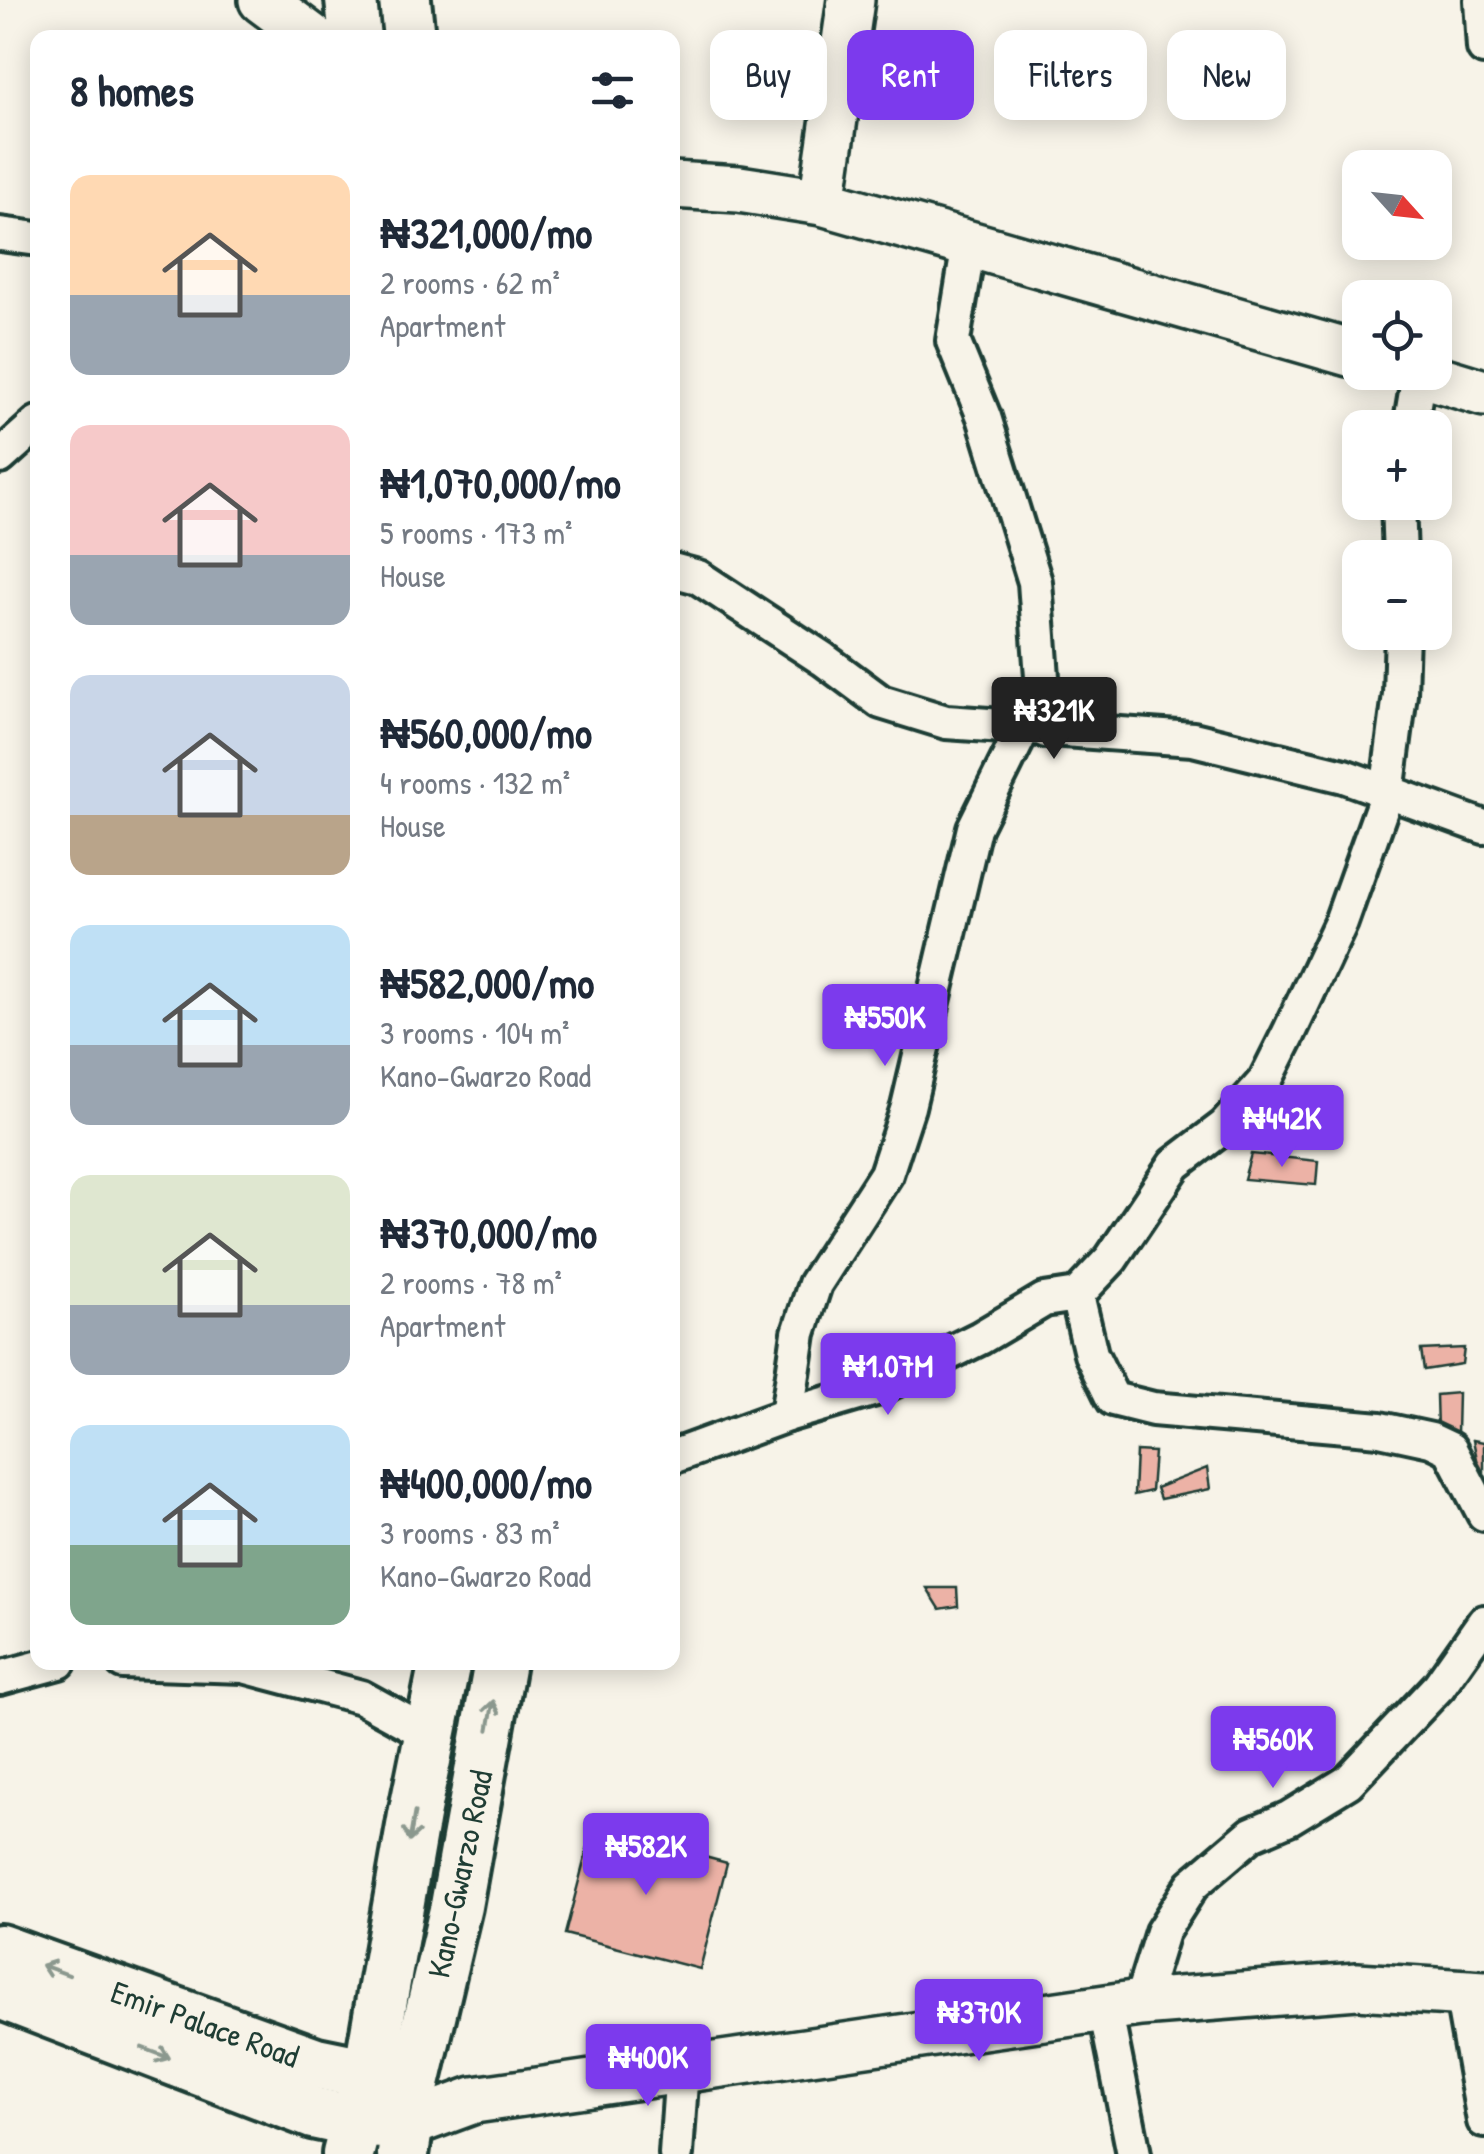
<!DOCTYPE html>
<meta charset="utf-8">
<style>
body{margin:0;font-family:"Patrick Hand",sans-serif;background:#f6f6f7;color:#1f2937;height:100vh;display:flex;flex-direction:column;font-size:38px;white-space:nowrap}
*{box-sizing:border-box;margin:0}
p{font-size:32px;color:#747a83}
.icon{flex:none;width:55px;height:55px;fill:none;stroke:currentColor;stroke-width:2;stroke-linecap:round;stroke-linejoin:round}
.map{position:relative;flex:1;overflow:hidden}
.drawer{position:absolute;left:30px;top:30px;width:650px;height:1640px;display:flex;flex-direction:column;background:#fff;border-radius:20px;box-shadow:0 5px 25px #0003}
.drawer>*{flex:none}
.banner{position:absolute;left:710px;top:30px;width:622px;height:90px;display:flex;gap:20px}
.needle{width:65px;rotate:117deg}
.fabs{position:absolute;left:1342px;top:150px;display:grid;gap:20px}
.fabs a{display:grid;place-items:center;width:110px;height:110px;border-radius:20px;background:#fff;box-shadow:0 5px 25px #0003;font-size:50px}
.price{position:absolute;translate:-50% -85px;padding:0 22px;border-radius:10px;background:#7c3aed;color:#fff;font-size:32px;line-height:65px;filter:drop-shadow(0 2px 5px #0008)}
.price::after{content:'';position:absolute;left:50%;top:60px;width:30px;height:22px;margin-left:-15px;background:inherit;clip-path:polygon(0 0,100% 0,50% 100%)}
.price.on{background:#222;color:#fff}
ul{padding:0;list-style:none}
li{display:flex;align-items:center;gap:30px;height:250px;padding:0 40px}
li span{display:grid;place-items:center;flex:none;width:280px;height:200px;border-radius:20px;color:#555}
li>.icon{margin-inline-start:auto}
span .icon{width:120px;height:120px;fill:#fffc;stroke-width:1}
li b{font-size:42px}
h2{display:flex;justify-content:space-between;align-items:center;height:120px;padding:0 40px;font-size:42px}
.tag{padding:0 35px;border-radius:20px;background:#fff;box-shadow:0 5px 25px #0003;font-size:35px;line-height:90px}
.tag.on{background:#7c3aed;color:#fff}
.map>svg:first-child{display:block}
</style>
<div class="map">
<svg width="1484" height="2154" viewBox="0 0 1484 2154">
<rect width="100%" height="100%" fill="#f7f3e8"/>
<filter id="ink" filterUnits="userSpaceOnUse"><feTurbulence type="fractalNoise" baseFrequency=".01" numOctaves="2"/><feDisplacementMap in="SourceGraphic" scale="20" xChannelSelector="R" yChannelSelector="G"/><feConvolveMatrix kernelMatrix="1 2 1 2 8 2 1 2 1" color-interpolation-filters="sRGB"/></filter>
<g filter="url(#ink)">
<g fill="#ecb2a6" stroke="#1f3d34" stroke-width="2.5">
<polygon points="1263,1097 1290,1109 1273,1140 1243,1126"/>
<polygon points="1251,1154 1318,1161 1316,1185 1244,1179"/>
<polygon points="1464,1348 1462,1364 1424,1370 1421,1350"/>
<polygon points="1458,1393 1457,1433 1437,1430 1436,1395"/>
<polygon points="1473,1440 1484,1442 1484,1492"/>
<polygon points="1136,1451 1154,1452 1151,1491 1134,1495"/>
<polygon points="1207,1468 1210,1489 1160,1499 1156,1488"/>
<polygon points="927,1588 957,1588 958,1606 940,1609"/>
<polygon points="593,1827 727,1863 700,1969 565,1934"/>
</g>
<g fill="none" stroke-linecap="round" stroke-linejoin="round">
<defs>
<g id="street">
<polyline points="1481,0 1484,48"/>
<polyline points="0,234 38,239"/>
<polyline points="969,244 953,341 984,417 1035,582 1046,731"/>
<polyline points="1410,428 1419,374"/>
<polyline points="0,457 38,423"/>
<polyline points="1398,502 1400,558"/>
<polyline points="672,570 698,577 823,659 881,702 946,722 1193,739 1344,776 1484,827"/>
<polyline points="1077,1295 1091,1354 1113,1399 1153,1409 1380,1429 1431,1440 1450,1449 1484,1514"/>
<polyline points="787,1415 799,1333 815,1284 886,1174 908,1107 974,828 1023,729"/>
<polyline points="672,1457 787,1415 879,1388 980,1338 1044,1300 1077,1295 1111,1259 1175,1164 1225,1126 1265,1081 1289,1033 1341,922 1387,793 1400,694 1402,632"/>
<polyline points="123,1662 244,1666 361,1697 432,1736"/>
<polyline points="0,1678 59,1662"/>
<polyline points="1461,1992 1484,2121"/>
<polyline points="1140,2003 1162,1932 1192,1885 1252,1834 1289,1818 1348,1782 1439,1686 1484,1622"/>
<polyline points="1105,2008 1134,2154"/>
<polyline points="676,2154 682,2068"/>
</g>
<g id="secondary">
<polyline points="262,0 313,38"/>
<polyline points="672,185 739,189 822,202 1360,356"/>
<polyline points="822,202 851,0"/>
<polyline points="1415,372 1484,393"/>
<polyline points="409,2124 474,2100 1140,2003 1357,1986 1484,1994"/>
</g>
<g id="primary">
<polyline points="351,0 355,38"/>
<polyline points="405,0 409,38"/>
<polyline points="0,1950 316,2063 399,2080"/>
<polyline points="0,1993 313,2113 356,2122 387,2123"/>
<polyline points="348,2154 369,2073 414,1815 445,1662"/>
<polyline points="403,2154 414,2084 456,1906 500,1662"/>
</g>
</defs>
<use href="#street" stroke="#1f3d34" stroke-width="40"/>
<use href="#secondary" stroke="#1f3d34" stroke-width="52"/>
<use href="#primary" stroke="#1f3d34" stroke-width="58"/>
<use href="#street" stroke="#f7f3e8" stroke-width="32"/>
<use href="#secondary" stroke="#f7f3e8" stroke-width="45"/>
<use href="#primary" stroke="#f7f3e8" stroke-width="50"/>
</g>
<defs><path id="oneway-shaft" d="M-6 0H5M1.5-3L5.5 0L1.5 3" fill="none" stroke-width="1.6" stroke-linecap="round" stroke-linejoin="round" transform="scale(2.5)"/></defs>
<g stroke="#8b988e">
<use href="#oneway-shaft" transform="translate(491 1715) rotate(-80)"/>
<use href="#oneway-shaft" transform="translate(412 1827) rotate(100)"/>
<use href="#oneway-shaft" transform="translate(55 1970) rotate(-160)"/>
<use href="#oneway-shaft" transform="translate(156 2053) rotate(21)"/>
</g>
</g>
<g text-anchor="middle" stroke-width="10" stroke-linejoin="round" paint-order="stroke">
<g font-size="32" fill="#1f3d34" stroke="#f7f3e8">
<text transform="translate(460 1874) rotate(-78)" y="11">Kano-Gwarzo Road</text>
<text transform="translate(205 2024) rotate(20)" y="11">Emir Palace Road</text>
</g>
</g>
</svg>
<div class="fabs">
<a><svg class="needle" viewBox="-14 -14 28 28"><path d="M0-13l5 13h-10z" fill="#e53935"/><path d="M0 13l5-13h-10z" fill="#747a83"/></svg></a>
<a><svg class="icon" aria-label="locate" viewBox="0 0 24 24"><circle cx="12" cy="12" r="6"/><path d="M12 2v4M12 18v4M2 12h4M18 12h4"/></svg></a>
<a>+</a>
<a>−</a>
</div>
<b class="price on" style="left:1054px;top:762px">₦321K</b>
<b class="price" style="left:885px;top:1069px">₦550K</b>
<b class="price" style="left:1282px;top:1170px">₦442K</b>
<b class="price" style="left:888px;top:1418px">₦1.07M</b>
<b class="price" style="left:1273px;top:1791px">₦560K</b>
<b class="price" style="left:646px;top:1898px">₦582K</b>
<b class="price" style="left:979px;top:2064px">₦370K</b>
<b class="price" style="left:648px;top:2109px">₦400K</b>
<div class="banner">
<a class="tag">Buy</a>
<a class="tag on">Rent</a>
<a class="tag">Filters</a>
<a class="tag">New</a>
</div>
<section class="drawer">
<h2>8 homes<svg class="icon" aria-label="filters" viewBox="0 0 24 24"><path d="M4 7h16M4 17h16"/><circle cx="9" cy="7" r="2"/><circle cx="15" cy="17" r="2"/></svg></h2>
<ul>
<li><span style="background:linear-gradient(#ffd9b3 60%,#9aa5b1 0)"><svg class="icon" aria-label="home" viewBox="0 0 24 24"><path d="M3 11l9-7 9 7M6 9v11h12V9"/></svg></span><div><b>₦321,000/mo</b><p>2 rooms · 62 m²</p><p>Apartment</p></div></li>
<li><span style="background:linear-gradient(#f6c9c9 65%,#9aa5b1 0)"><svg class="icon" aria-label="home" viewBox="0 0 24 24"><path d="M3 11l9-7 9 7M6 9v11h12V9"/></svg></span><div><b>₦1,070,000/mo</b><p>5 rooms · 173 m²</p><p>House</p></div></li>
<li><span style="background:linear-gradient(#c9d6e8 70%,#b9a48a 0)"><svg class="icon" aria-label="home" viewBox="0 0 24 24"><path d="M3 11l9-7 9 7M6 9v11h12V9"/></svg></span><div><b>₦560,000/mo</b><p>4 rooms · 132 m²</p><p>House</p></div></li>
<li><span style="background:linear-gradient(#bfe0f5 60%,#9aa5b1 0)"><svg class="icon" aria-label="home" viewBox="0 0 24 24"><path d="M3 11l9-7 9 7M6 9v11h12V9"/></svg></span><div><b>₦582,000/mo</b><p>3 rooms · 104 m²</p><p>Kano-Gwarzo Road</p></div></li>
<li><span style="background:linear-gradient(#dfe7d0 65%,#9aa5b1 0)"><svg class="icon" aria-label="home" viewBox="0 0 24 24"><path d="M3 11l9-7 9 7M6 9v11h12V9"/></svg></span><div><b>₦370,000/mo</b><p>2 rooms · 78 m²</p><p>Apartment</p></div></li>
<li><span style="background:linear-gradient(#bfe0f5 60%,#7fa58c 0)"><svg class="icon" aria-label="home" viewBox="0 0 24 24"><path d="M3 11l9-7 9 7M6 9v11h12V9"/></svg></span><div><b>₦400,000/mo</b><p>3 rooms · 83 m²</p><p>Kano-Gwarzo Road</p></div></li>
</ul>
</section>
</div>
